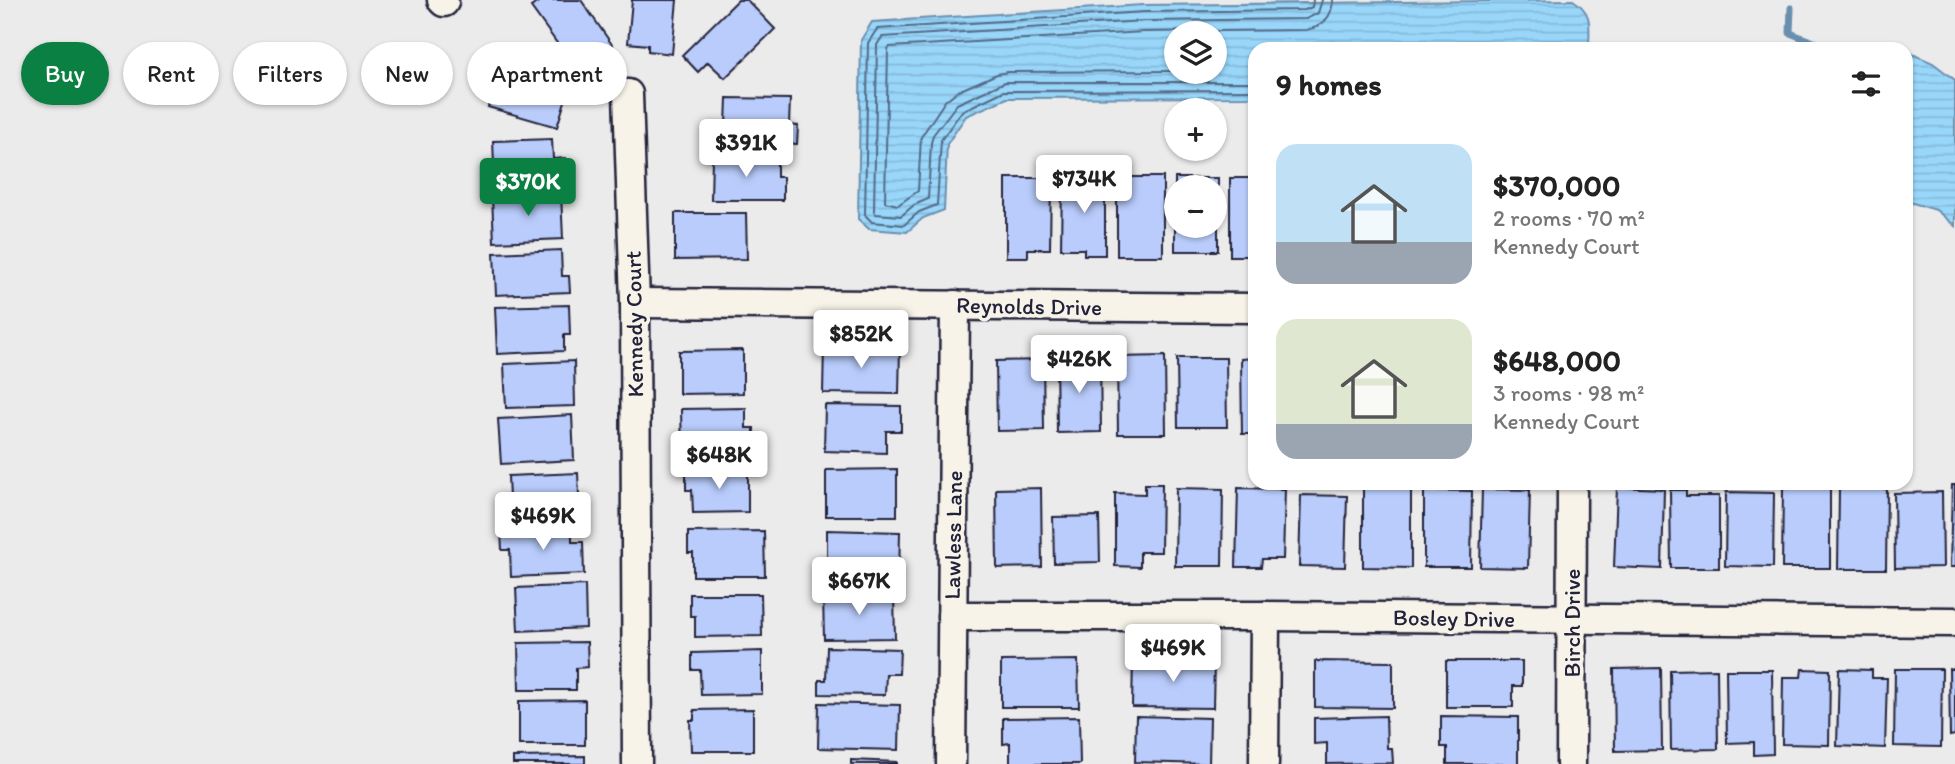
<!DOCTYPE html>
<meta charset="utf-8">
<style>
body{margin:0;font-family:Itim,sans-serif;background:#f6f6f6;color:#222;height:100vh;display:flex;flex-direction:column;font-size:26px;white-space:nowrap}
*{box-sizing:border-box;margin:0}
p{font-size:23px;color:#767676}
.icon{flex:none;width:38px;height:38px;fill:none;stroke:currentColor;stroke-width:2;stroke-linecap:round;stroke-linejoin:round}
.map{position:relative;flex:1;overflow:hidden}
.side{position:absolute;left:1248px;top:42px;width:665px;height:448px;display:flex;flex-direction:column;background:#fff;border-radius:21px;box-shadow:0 2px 5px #0004}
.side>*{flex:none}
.hud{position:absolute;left:21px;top:42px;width:665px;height:63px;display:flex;gap:14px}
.buttons{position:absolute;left:1164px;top:21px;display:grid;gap:14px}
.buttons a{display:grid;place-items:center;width:63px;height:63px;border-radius:50%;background:#fff;box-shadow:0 2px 5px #0004;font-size:35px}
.price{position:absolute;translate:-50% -60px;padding:0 16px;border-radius:7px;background:#fff;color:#222;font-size:23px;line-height:46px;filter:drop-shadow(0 2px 4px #0008)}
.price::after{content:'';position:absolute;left:50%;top:42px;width:21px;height:16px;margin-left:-10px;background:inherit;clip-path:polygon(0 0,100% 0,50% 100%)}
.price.on{background:#0b8043;color:#fff}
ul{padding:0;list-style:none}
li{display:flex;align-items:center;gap:21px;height:175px;padding:0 28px}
li span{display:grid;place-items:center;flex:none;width:196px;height:140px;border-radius:21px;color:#555}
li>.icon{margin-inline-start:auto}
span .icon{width:84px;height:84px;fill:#fffc;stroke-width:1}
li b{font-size:30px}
h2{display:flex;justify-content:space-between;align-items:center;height:84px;padding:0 28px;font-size:30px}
.tag{padding:0 24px;border-radius:32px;background:#fff;box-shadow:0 2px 5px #0004;font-size:24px;line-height:63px}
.tag.on{background:#0b8043;color:#fff}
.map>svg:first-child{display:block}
</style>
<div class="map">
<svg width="1955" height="764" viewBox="0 0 1955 764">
<defs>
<pattern id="water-rules" width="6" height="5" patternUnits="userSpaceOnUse" patternTransform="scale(1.75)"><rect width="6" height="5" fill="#99d7fa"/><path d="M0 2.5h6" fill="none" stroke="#84b8d7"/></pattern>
</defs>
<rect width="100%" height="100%" fill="#ebebec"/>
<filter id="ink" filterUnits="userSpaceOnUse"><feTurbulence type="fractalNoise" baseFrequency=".0143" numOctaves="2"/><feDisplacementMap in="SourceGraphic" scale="14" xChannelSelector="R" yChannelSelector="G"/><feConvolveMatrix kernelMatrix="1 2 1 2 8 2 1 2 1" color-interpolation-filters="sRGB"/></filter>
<g filter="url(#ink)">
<g fill="url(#water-rules)" stroke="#698fae" stroke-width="2" fill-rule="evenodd">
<path d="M1573,0C1594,13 1589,27 1589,49H1255V97L1007,98L966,116L947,144L944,210L923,218L907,232L869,229L858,219L861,40L872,22L1143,5ZM1214,33V72H1176V33Z"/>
<polygon points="1906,51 1933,63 1955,80 1955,226 1936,210 1906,201"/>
</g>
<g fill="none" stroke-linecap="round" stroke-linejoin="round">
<g stroke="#526a87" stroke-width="2">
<path d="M1176,71L1008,72L997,74L956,92L945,101L921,137L918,191L898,205L885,202L888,50L889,47L1144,32L1306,30C1323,27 1332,17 1333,0"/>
<polyline points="1255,82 1005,82 957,104 933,135 931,143 928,199 914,205 901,216 876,214 874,211 877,45 882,37 1144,21 1306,19 1318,13 1322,0"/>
<polyline points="1255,90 1004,91 962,111 941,140 937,205 919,212 904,225 872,222 865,215 868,43 877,29 1144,12 1305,10 1312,7 1313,0"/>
</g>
<polyline stroke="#698fae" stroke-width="7" points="1791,8 1790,33 1832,49"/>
</g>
<g fill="#b9ccfc" stroke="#22223b" stroke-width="2" fill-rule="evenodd">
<polygon points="541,0 581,0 613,46 596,58 599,62 580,75 531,7"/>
<polygon points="632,0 677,0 672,54 648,51 648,45 628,43"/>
<polygon points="738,0 747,0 775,29 725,78 708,62 698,72 682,55"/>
<polygon points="502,61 571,82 557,127 488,107"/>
<polygon points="727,98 790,99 789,125 798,126 797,144 732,143 732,126 726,126"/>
<polygon points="552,139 553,159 565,158 566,184 495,187 493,141"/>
<polygon points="712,157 777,158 777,177 783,177 783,200 711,200"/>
<rect x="1117" y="177" width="46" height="79"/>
<polygon points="1006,178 1051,178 1050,249 1028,249 1028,257 1006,257"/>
<polygon points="1062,178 1105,178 1105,255 1084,255 1084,249 1061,249"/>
<path d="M1175,178H1218V251H1175ZM1176,187H1214V226H1176Z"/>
<rect x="1230" y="178" width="25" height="78"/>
<polygon points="561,193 563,239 494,242 492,197"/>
<polygon points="675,213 746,213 747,259 675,260"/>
<polygon points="561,250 562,276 569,276 570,292 496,295 494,253"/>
<polygon points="569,305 570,335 564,335 564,351 497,354 495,307"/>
<polygon points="824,346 900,347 899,394 823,393"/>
<polygon points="743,350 743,393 679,394 679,351"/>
<polygon points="1100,356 1101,432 1057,433 1056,357"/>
<polygon points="1165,356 1166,434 1118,434 1117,357"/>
<polygon points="1177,358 1226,358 1227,427 1178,427"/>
<polygon points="1255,358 1255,434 1242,434 1241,359"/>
<polygon points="1043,360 1044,430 997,431 996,361"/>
<polygon points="574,361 575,406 506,408 504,364"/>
<polygon points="825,405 901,406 901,431 886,431 886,453 824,451"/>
<polygon points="746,408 746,428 754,428 754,452 682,452 681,409"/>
<polygon points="572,415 574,460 501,464 498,419"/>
<polygon points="897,469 897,516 826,516 826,470"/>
<polygon points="686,471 748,471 748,512 693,513 692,490 686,490"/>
<polygon points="578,473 580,518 516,521 515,498 509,498 508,476"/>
<polygon points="1145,484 1162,484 1161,552 1140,552 1140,567 1115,566 1115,493 1145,494"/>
<polygon points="1952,485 1955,485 1955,567 1950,567"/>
<polygon points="1363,486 1411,486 1411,568 1363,567"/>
<polygon points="1617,487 1664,489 1662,569 1614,567"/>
<polygon points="1783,487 1830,488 1830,568 1782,568"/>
<polygon points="1041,488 1042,567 997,568 996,489"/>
<polygon points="1176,488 1223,489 1222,566 1175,566"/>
<polygon points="1238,488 1285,489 1283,559 1262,559 1261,567 1236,567"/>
<polygon points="1839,488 1887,489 1886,569 1838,569"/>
<polygon points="1482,489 1530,490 1528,568 1480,567"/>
<polygon points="1424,490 1472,491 1471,567 1424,567"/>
<polygon points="1670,490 1686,490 1686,496 1719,496 1719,568 1671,568"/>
<polygon points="1726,492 1774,493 1773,567 1725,566"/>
<polygon points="1942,492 1943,567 1895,568 1894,493"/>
<polygon points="1301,495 1347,496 1345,567 1299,566"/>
<polygon points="1099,516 1100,562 1054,563 1053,517"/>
<polygon points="572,528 572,542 583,542 584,574 511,577 510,550 502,550 501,530"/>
<polygon points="827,530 900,532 899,578 827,577"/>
<polygon points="764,531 765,576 693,576 693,553 688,553 688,532"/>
<polygon points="585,585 586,628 518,631 516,588"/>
<polygon points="690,594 761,594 762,636 695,637 695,616 690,616"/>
<polygon points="894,594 895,638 824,639 823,595"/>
<polygon points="587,642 588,667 576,668 576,690 519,690 518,643"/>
<polygon points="827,647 900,649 899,674 886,674 885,695 819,694 819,680 826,680"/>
<polygon points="762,651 762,694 701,695 700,670 692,670 692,653"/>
<polygon points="1078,660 1079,707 1001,707 1001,661"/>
<polygon points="1133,660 1214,661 1213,708 1132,707"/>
<polygon points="1315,661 1393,662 1393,708 1315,707"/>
<polygon points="1446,661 1522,661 1522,686 1513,686 1513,707 1446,707"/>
<polygon points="1661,668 1662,750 1615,751 1614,669"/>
<polygon points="1717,669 1718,749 1671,750 1670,670"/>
<polygon points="1802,669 1830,670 1829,745 1782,744 1783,677 1801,677"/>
<polygon points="1839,669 1872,670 1872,678 1887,678 1885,748 1837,746"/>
<polygon points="1895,669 1942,669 1941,747 1894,746"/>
<polygon points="1949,669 1955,669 1955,735 1950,736"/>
<polygon points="1726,670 1772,670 1773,754 1754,755 1754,742 1727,743"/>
<polygon points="585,700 585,745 519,745 519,701"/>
<polygon points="819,703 900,705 899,750 818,748"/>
<polygon points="753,709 753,751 691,751 690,720 694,720 694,710"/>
<polygon points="1136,716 1210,718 1209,764 1135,762"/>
<polygon points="1386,716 1387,748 1392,748 1393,763 1327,764 1327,743 1314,744 1314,718"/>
<polygon points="1441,716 1518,717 1518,764 1447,764 1447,747 1441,747"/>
<polygon points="1079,717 1080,764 1010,764 1010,743 1003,744 1003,718"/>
<polygon points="585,756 585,764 513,764 513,757"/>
<polygon points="851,760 897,762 897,764 851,764"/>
</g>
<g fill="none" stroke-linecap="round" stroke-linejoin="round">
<defs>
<g id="minor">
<polyline points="442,0 444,2"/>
<polyline points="628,94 635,303 637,764"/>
<polyline points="635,303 1255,308"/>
<polyline points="952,616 1265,616 1955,622"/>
<polyline points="951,764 955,305"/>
<polyline points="1264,764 1265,616"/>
<polyline points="1571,764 1572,483"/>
</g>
</defs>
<use href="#minor" stroke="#22223b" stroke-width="33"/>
<use href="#minor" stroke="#f7f3e8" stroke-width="28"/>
</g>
</g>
<g text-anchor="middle" stroke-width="7" stroke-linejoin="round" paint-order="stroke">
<g font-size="23" fill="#22223b" stroke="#f7f3e8">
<text transform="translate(1029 306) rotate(1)" y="8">Reynolds Drive</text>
<text transform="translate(634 324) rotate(-91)" y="8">Kennedy Court</text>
<text transform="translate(953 535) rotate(-89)" y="8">Lawless Lane</text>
<text transform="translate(1454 618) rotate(1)" y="8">Bosley Drive</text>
<text transform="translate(1572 623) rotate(-90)" y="8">Birch Drive</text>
</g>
</g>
</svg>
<div class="buttons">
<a><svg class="icon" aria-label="layers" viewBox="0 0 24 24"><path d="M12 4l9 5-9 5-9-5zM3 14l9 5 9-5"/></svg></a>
<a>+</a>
<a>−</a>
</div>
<b class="price" style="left:746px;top:179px">$391K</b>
<b class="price" style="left:1084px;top:215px">$734K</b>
<b class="price on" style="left:528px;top:218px">$370K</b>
<b class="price" style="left:861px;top:370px">$852K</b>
<b class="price" style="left:1079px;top:395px">$426K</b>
<b class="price" style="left:719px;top:491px">$648K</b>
<b class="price" style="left:543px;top:552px">$469K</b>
<b class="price" style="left:859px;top:617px">$667K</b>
<b class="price" style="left:1173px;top:684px">$469K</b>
<div class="hud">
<a class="tag on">Buy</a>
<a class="tag">Rent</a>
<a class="tag">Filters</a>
<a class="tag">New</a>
<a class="tag">Apartment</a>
</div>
<section class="side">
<h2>9 homes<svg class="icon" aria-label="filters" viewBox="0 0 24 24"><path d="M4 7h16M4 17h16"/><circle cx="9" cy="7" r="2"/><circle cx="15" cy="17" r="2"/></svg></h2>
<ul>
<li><span style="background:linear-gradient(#bfe0f5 70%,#9aa5b1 0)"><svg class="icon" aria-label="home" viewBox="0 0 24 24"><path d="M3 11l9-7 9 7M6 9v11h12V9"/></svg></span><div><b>$370,000</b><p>2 rooms · 70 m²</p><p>Kennedy Court</p></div></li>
<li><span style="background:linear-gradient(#dfe7d0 75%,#9aa5b1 0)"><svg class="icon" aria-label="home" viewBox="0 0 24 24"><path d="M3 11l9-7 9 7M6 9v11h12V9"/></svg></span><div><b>$648,000</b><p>3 rooms · 98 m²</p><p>Kennedy Court</p></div></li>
</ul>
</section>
</div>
